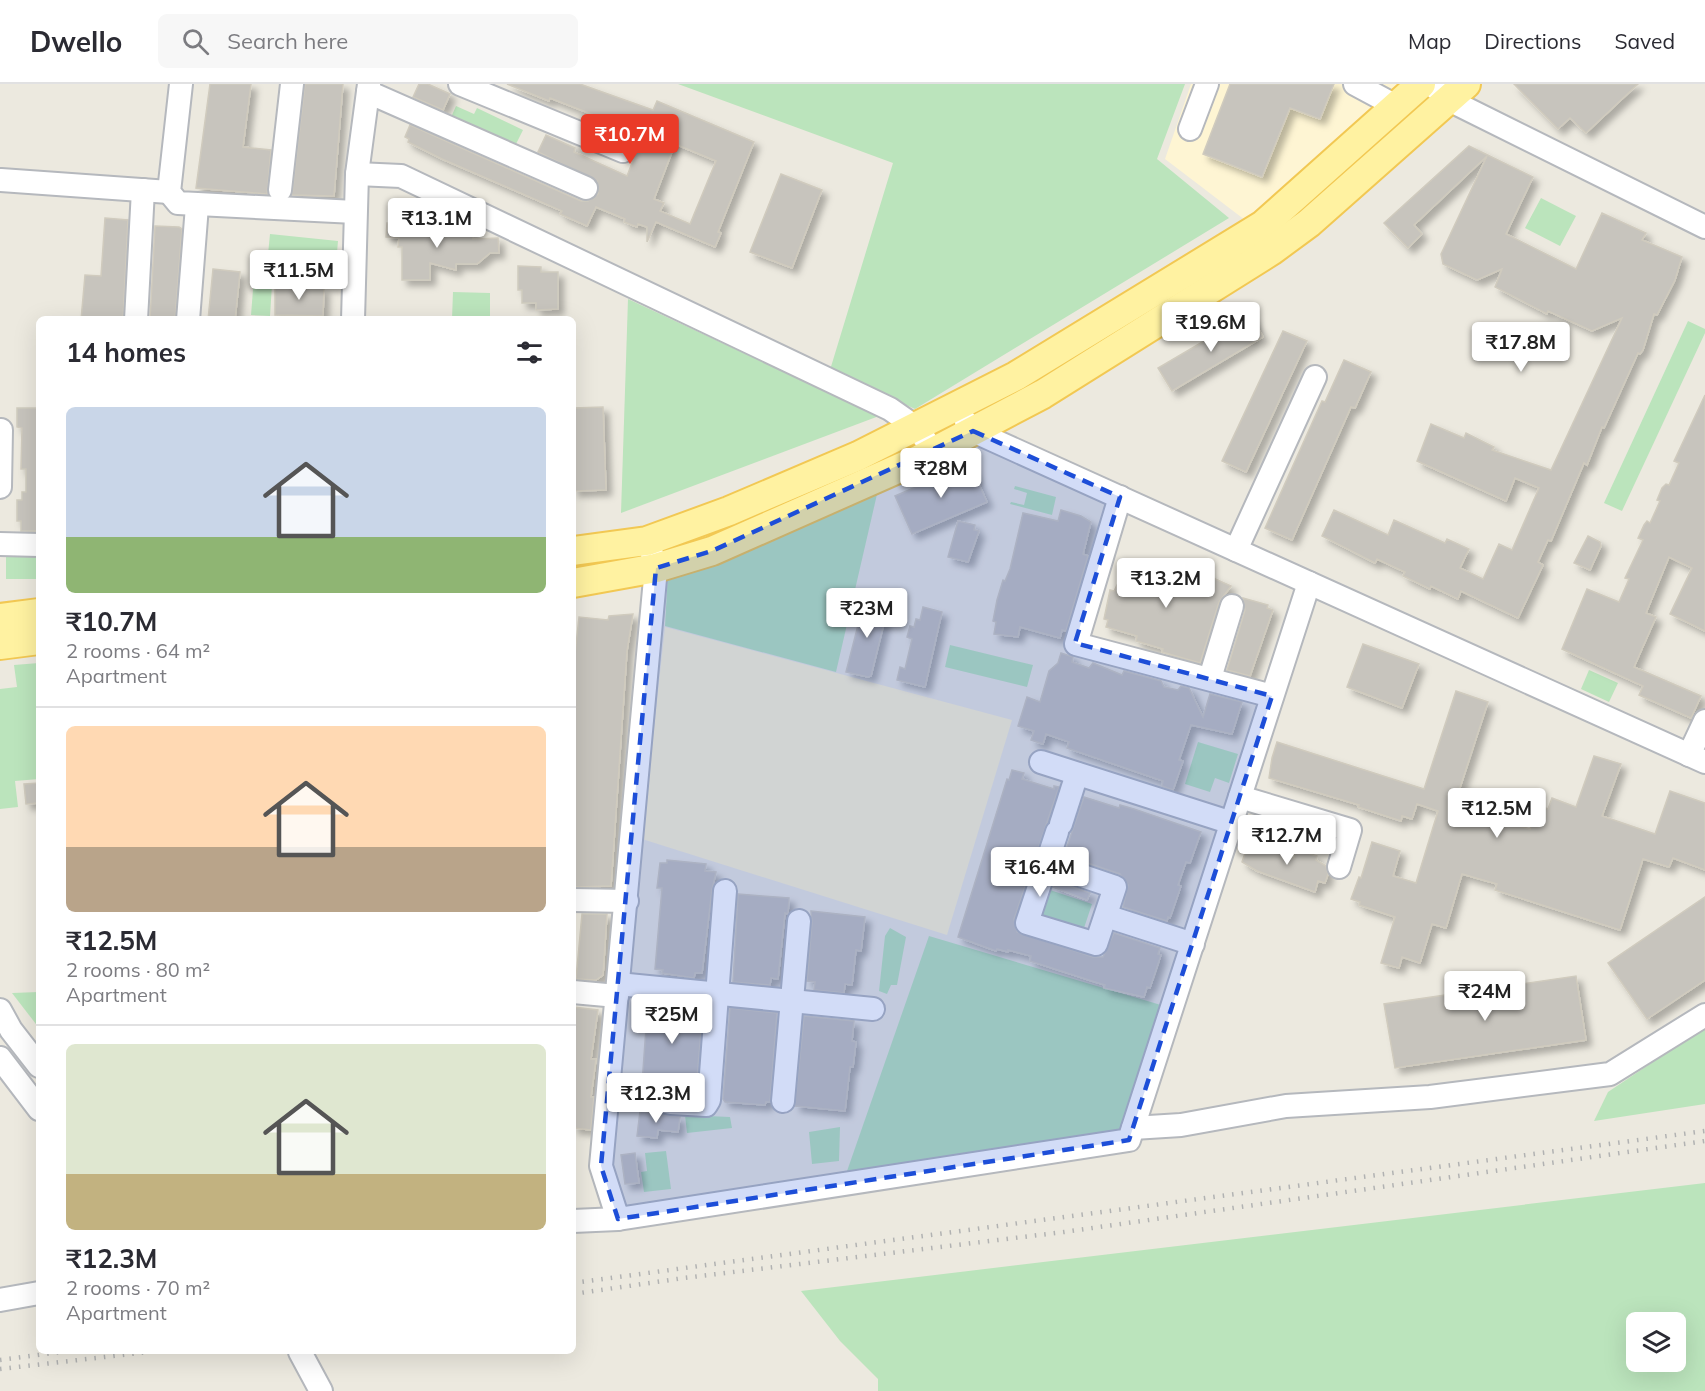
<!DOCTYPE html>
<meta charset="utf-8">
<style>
body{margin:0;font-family:Mulish,sans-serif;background:#f7f7f7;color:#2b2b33;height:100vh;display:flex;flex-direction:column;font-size:22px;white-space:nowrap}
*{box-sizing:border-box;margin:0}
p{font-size:20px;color:#7c7c81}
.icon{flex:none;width:33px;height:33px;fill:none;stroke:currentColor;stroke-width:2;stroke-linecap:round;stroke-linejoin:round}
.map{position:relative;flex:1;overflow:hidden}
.panel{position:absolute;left:36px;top:232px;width:540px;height:1038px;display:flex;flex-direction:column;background:#fff;border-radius:9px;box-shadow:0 6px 24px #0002}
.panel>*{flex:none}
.buttons{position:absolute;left:1626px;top:1228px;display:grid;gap:12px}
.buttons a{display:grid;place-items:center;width:60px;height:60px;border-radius:9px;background:#fff;box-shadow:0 6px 24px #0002;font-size:30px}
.price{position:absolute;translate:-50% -51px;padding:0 14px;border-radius:6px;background:#fff;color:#222;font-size:20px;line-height:39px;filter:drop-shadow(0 2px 3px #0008)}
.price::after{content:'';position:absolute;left:50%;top:36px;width:18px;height:14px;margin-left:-9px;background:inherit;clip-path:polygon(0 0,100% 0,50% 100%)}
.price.on{background:#ea3b28;color:#fff}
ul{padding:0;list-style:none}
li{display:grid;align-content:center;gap:12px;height:318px;padding:0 30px}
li+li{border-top:2px solid #e1e1e2}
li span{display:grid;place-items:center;height:186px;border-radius:9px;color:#555}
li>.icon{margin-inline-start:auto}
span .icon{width:108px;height:108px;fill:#fffc;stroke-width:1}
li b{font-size:26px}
h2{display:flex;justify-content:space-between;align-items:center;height:72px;padding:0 30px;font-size:26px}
header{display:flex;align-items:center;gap:36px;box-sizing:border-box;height:84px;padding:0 30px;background:#fff;border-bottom:2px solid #e1e1e2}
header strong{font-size:28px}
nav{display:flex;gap:33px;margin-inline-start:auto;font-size:21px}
.search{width:420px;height:54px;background:#f7f7f7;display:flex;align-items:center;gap:15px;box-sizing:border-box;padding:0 21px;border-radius:9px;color:#7c7c81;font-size:22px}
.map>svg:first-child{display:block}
</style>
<header>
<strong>Dwello</strong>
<div class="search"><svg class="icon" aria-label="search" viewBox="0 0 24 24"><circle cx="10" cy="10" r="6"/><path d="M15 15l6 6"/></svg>Search here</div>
<nav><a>Map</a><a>Directions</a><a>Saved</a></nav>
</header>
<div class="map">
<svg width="1705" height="1307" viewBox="0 0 1705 1307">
<defs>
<filter id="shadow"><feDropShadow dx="5.5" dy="5.5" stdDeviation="3" flood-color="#0004"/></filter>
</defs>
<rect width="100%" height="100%" fill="#ece9df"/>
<g fill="#fef5d3">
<polygon points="1191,0 1398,0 1245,136 1165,75"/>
<polygon points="665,543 1012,636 947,851 642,755"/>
</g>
<g fill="#bbe4bc" fill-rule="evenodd">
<polygon points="678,0 1185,0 1157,75 1229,134 915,325 830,286 893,79"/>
<polygon points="456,22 474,30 477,24 523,46 515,62 449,38"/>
<polygon points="1541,114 1576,132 1560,162 1525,144"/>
<polygon points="270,150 338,157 335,191 273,185 270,232 251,231 255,180 267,181"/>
<polygon points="453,208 490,209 490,235 452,235"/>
<polygon points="628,215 879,332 621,429"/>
<polygon points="1688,237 1705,245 1705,249 1622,427 1604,419"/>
<polygon points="1015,402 1056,413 1052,431 1010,420 1011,418 1024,421 1027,409 1014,405"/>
<polygon points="878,406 836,588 665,542 668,489"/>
<polygon points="6,473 37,473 38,495 6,495"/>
<polygon points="950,561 1033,581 1027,603 945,583"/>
<polygon points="39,579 39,695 15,697 18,723 0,725 0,605 17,603 14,581"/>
<polygon points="1589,586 1618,599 1609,618 1581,605"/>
<polygon points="1198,658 1238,670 1229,699 1215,694 1210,708 1185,700"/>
<polygon points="1044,804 1092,820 1083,847 1035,830"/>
<polygon points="890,844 906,853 897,901 891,901 887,910 879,907 885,852"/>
<polygon points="929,852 1171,924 1127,1047 846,1090"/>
<polygon points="39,908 39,944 12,909"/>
<polygon points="1705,943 1705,1020 1594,1037 1608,1008"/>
<polygon points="685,1031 730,1033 732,1044 687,1049"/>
<polygon points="840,1043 839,1077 812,1080 809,1048"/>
<polygon points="666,1067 671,1105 644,1108 641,1088 647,1087 645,1069"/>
<path d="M1705,1099V1307H878V1295L840,1257L801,1207ZM1636,1239H1676V1278H1636Z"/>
</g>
<g fill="#c7c4bd" stroke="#d0cbbe" stroke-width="1.5" fill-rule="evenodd" filter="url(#shadow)">
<polygon points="210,0 251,0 243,63 271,66 267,110 196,104"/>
<polygon points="305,0 343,0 334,112 292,111"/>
<polygon points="419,0 428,0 450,10 443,26 413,13"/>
<path d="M507,0H580L653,26L657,17L754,58L718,148L721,149L715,163L656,138L647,158V143L638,140L637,143L624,138L625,135L596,123L587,142L560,130L562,127L442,75L408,58L409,55L405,53L410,41L581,117H588L598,110L597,97L538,68L546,51L575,64L574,68L627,92L642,53L597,38L599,33L550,14L549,17ZM675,60L716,77L690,140L660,127L664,119L654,115Z"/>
<polygon points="1230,0 1334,0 1320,35 1290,24 1262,93 1203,70"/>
<polygon points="1514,0 1638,0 1586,49 1570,34 1558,45"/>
<polygon points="1469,62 1533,93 1506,150 1576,185 1602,129 1646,149 1642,156 1682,173 1675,196 1657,231 1654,230 1643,266 1640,270 1638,269 1604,344 1602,343 1587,381 1584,379 1551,457 1548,456 1538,478 1543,481 1518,534 1461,507 1458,515 1431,502 1430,505 1403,492 1405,488 1377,475 1375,479 1322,452 1334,426 1388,451 1394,436 1445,459 1447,455 1469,465 1460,484 1483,495 1499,460 1512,466 1539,404 1515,394 1506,417 1417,377 1431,340 1464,354 1466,349 1494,363 1492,366 1551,386 1622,234 1592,247 1548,227 1547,230 1495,203 1502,185 1477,196 1443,180 1441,170 1487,72 1414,141 1422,150 1408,164 1384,139"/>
<polygon points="781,90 822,106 792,184 750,168"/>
<polygon points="105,134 128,136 123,236 81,236 85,191 101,192"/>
<polygon points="387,139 431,141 430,149 473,148 473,155 498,154 499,169 490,169 477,180 456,180 456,186 430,179 430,196 402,196 402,163 398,163 399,154 386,153"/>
<polygon points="155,142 179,143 182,145 175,236 150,236"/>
<polygon points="518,182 541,183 541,188 558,188 558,225 536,226 536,219 522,219 522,206 518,206"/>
<polygon points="213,185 240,188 235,236 208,236"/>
<polygon points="275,202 324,204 323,232 275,231"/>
<polygon points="1250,230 1263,253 1172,307 1158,284"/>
<polygon points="1283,247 1307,257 1246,388 1222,377"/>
<polygon points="1344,276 1371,288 1355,324 1351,323 1292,456 1265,444 1322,317 1325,318"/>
<polygon points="1705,311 1705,547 1670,530 1692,484 1669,473 1646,529 1656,533 1634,583 1701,612 1691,634 1639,611 1643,602 1562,565 1587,505 1619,518 1629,495 1625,494 1643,456 1638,454 1644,441 1647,437 1650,439 1660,417 1657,416 1662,404 1666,400 1669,401 1679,379 1674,377"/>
<polygon points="603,323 606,406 573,407 573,324"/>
<polygon points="17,324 39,324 39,447 21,447 21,437 17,437 17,416 22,416 22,408 26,408 26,385 21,385 22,344 17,343"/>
<polygon points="970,380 987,418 912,450 895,412"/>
<polygon points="1061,426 1081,432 1091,438 1083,470 1088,472 1066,547 1062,546 1060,554 1020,543 1018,553 994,550 996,538 993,537 997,516 1003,496 1005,497 1010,485 1023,429 1058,437"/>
<polygon points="958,437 975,441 974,446 979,447 968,478 948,473"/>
<polygon points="1588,452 1600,458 1601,462 1590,486 1574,479"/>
<polygon points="1178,478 1231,502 1219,518 1200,579 1162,568 1163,565 1136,557 1137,552 1106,543 1108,536 1104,535 1110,506 1114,507 1127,481 1175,492"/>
<polygon points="865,514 883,518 881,526 887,527 871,592 868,593 846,588"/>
<polygon points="1243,514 1268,521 1267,524 1273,526 1250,592 1227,586 1245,526"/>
<polygon points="923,523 942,528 925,603 897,596 900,583 905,585 912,555 907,553 910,542 914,543 916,535 920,536"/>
<polygon points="633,530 627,567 611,802 573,803 573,589 579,533 608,536 609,532"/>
<polygon points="1363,560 1419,580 1402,624 1347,603"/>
<polygon points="1061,569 1073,573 1072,578 1089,584 1093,579 1122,591 1124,587 1161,597 1164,603 1178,606 1181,602 1189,604 1203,633 1210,610 1242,618 1232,650 1191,641 1179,676 1183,677 1173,706 1162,702 1163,697 1067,664 1069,658 1046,650 1043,660 1031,656 1034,647 1018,642 1027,613 1040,618 1049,587 1058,579"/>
<polygon points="1456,607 1488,618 1456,716 1496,729 1495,735 1530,745 1538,721 1548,725 1552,714 1576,723 1594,672 1621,680 1602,732 1655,750 1670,707 1705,719 1705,786 1673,774 1669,783 1643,775 1620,846 1495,806 1497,800 1462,790 1446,844 1432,840 1420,879 1402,873 1399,884 1381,879 1395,833 1359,821 1360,818 1351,815 1359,793 1361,794 1372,758 1400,767 1393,792 1416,799 1438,727 1417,720 1412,735 1402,732 1401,737 1358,723 1359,721 1269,694 1272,674 1277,658 1424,705"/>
<polygon points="1012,686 1024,689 1022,695 1054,705 1054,702 1059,703 1014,835 1017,848 1093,873 1103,873 1114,849 1160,864 1158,870 1161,871 1150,904 1147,903 1144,913 1104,904 1105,901 1095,898 1030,877 1031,872 1008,866 1008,868 997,865 996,867 958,853 1007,695 1009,696"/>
<polygon points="39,699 39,719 26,720 24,700"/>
<polygon points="1084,713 1119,724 1120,721 1134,725 1201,748 1190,779 1186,778 1178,801 1181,802 1170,834 1168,833 1167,837 1123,823 1128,801 1120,790 1064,771"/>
<polygon points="1249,757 1294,774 1296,765 1317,772 1316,776 1326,782 1328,790 1325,799 1318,797 1315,808 1257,787 1242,778"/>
<polygon points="667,776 706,780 705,787 716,788 712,806 702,889 695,889 694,894 662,889 663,886 655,885 662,804 657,804 660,779 667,779"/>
<polygon points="1055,797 1090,809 1087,816 1053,803"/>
<polygon points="738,810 789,814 788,830 785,829 778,895 771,894 770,901 733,898"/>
<polygon points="1705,813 1705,896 1647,935 1608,879"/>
<polygon points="811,827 865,833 861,867 856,866 852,901 845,900 844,909 814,906 815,898 807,897 812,838"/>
<polygon points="582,830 607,830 603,891 596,896 576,895"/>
<polygon points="1576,892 1586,956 1395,984 1384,920"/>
<polygon points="648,916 703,922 696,1007 642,1000"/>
<polygon points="573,923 598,926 591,975 596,975 591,1013 594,1013 591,1046 573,1044"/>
<polygon points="730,924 777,929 770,1018 766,1018 765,1021 725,1018 723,1015"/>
<polygon points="804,932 854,937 852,957 856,958 853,983 850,983 845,1027 795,1022"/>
<polygon points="640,1027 680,1033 678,1048 658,1046 657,1054 637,1052"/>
<polygon points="635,1069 639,1099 625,1100 621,1071"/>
</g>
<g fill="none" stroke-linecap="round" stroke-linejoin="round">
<defs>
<g id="minor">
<polyline points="181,0 169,108 178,119 355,128"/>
<polyline points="460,0 623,67"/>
<polyline points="1355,0 1396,22"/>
<polyline points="1431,0 1449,16 1705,143"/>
<polyline points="368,8 586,104"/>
<polyline points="1190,45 1207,0"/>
<polyline points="357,90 401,92 890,325 917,344 934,368"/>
<polyline points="1,96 169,108"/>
<polyline points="280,106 292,0"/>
<polyline points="136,236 143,106"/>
<polyline points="188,236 197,122"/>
<polyline points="353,236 357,90 369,0"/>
<polyline points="966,338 973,347 1705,678"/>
<polyline points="0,403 1,346"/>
<polyline points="1120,413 1076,560 1272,612"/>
<polyline points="0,460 39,461"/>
<polyline points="1236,466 1315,293"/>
<polyline points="652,470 656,484 601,1082 618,1135 1129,1056 1309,499"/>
<polyline points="1210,594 1232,522"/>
<polyline points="1689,671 1705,637"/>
<polyline points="1041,678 1232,739"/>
<polyline points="1240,713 1350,746 1339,783"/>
<polyline points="1061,740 1077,690"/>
<polyline points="1047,780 1115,803 1096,860 1027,839 1057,748"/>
<polyline points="573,816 627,817"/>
<polyline points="1106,832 1193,860"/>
<polyline points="618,900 873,925"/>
<polyline points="573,908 617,912"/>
<polyline points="0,926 11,946 39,982"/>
<polyline points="0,974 39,1025"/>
<polyline points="610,1007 671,1019 706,1021 709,1016 725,807"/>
<polyline points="783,1017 799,837"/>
<polyline points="1133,1044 1181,1041 1286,1022 1430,1013 1610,990 1705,931"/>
<polyline points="573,1137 618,1135"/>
<polyline points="0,1216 39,1209"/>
<polyline points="300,1268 321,1307"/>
</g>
<g id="major">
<polyline points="573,467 647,457 729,427 858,372 1016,292 1263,141 1421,0"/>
<polyline points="573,499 656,484 712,467 920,375 1043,310 1271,167 1309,139 1466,0"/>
<polyline points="0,534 39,529"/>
<polyline points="0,561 39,556"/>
</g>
</defs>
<use href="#minor" stroke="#b5b8bd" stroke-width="26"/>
<use href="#major" stroke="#f2c853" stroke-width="32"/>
<use href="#minor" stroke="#fff" stroke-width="22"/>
<use href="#major" stroke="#fff2a1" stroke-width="28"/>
<g stroke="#b1b2b2" stroke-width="4.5" stroke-dasharray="1.5 8" stroke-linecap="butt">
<polyline points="573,1199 1705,1047"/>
<polyline points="573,1210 684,1194 1064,1148 1705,1057"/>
<polyline points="0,1276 61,1268"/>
<polyline points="0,1285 148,1268"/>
</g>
</g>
<path fill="#1d4ed8" fill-opacity="0.2" stroke="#1d4ed8" stroke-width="4.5" stroke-dasharray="12 8" stroke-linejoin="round" d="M973,347L1120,413L1075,559L1272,612L1129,1056L618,1135L601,1082L656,484L712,467Z"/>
</svg>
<div class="buttons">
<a><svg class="icon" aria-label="layers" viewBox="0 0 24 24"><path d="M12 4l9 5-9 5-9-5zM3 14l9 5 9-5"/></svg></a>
</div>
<b class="price on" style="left:630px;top:81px">₹10.7M</b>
<b class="price" style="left:437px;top:165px">₹13.1M</b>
<b class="price" style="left:299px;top:217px">₹11.5M</b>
<b class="price" style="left:1211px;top:269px">₹19.6M</b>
<b class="price" style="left:1521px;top:289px">₹17.8M</b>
<b class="price" style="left:941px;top:415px">₹28M</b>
<b class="price" style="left:1166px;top:525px">₹13.2M</b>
<b class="price" style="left:867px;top:555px">₹23M</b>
<b class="price" style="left:1497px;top:755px">₹12.5M</b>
<b class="price" style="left:1287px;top:782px">₹12.7M</b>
<b class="price" style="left:1040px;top:814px">₹16.4M</b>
<b class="price" style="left:1485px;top:938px">₹24M</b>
<b class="price" style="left:672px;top:961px">₹25M</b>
<b class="price" style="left:656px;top:1040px">₹12.3M</b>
<section class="panel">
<h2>14 homes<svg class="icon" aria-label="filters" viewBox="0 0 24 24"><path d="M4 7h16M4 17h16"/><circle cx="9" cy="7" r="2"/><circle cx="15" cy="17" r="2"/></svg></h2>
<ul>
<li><span style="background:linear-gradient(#c9d6e8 70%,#8fb573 0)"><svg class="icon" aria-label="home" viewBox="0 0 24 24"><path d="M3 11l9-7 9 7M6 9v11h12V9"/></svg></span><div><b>₹10.7M</b><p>2 rooms · 64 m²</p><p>Apartment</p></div></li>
<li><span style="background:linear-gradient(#ffd9b3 65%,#b9a48a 0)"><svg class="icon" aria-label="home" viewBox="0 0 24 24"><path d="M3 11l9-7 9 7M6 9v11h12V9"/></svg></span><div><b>₹12.5M</b><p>2 rooms · 80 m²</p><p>Apartment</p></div></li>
<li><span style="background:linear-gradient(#dfe7d0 70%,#c2b280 0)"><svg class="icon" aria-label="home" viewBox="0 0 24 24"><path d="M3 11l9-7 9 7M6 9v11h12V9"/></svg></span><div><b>₹12.3M</b><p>2 rooms · 70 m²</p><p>Apartment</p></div></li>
</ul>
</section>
</div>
